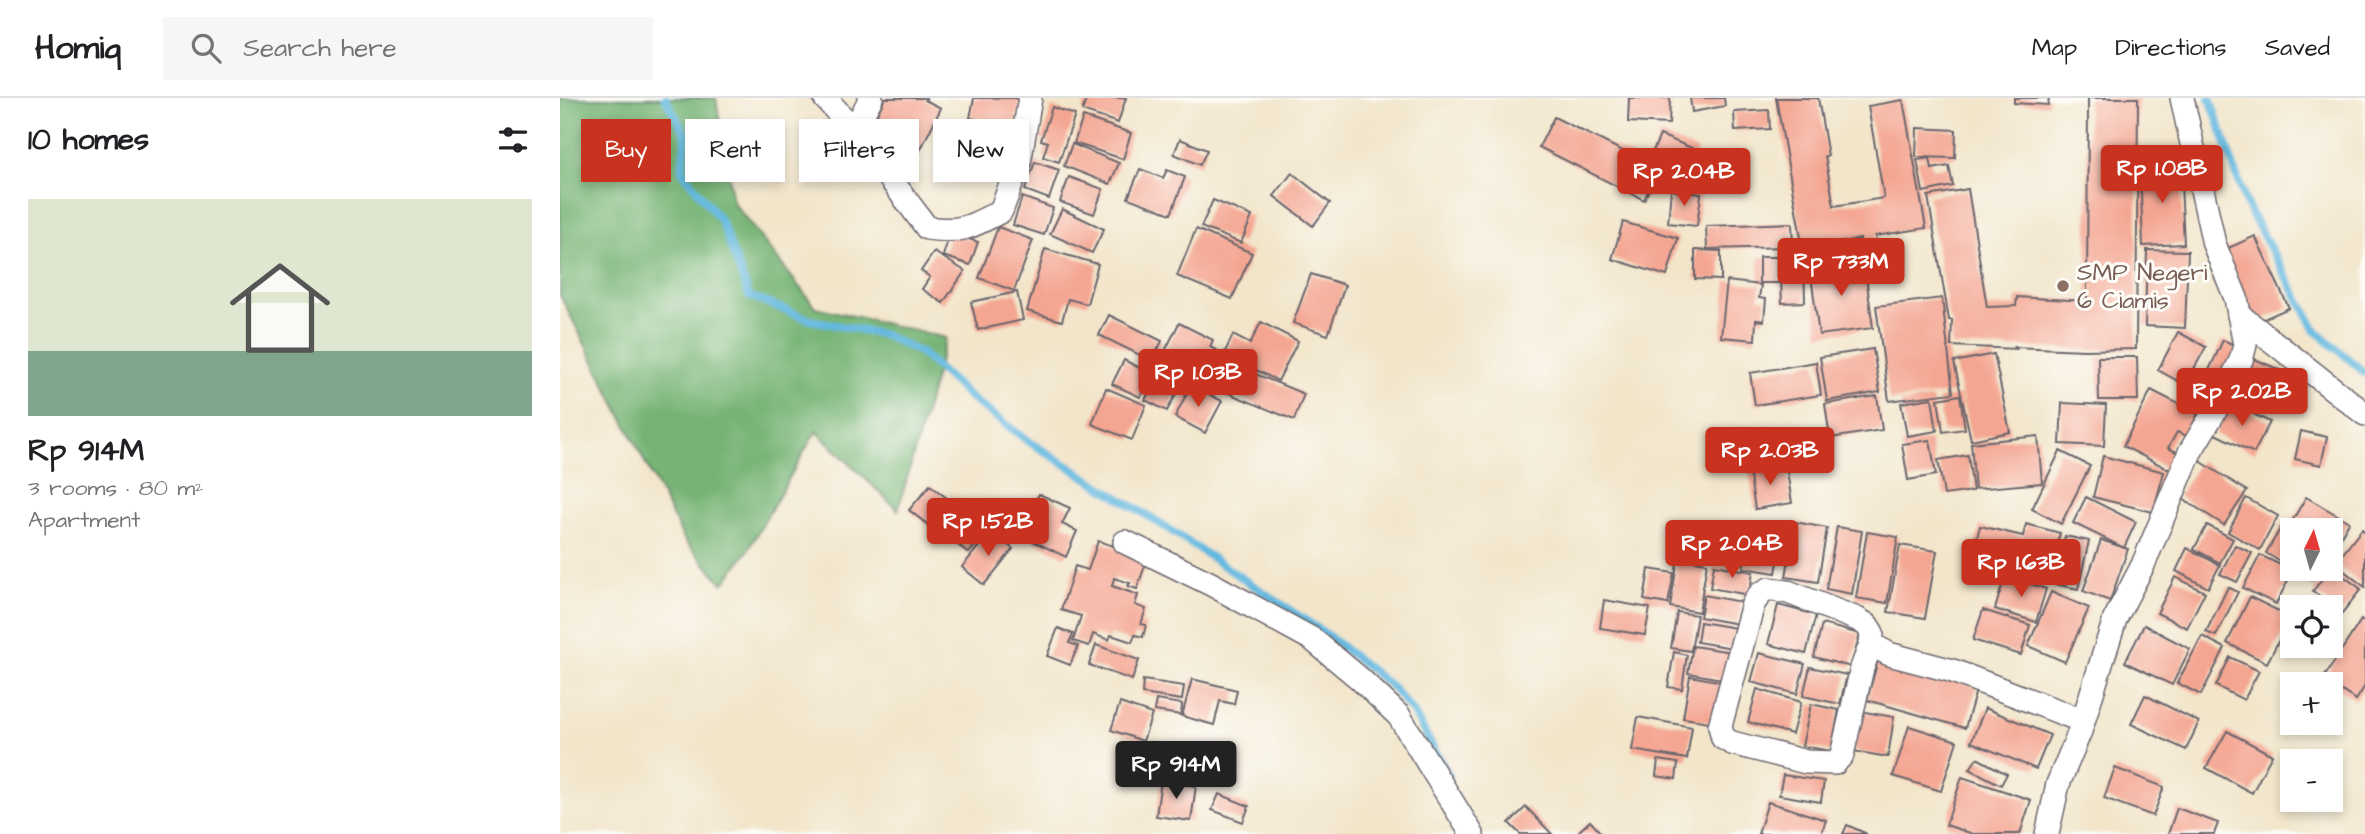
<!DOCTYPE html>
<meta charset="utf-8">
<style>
body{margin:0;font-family:"Architects Daughter",sans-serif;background:#f6f6f6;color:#202124;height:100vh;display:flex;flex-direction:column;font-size:26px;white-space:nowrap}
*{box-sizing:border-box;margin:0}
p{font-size:23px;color:#757577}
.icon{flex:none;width:38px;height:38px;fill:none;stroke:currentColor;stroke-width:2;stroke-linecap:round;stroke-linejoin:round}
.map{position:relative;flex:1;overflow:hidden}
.sheet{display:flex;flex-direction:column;background:#fff;width:560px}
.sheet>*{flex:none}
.guide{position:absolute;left:21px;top:21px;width:665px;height:63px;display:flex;gap:14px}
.needle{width:46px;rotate:5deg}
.buttons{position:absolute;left:1720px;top:420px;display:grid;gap:14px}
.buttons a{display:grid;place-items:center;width:63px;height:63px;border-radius:0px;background:#fff;box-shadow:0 4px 10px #0003;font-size:35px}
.price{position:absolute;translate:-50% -60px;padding:0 16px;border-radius:7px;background:#c8321e;color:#fff;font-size:23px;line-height:46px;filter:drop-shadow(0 2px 4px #0008)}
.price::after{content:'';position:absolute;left:50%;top:42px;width:21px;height:16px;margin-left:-10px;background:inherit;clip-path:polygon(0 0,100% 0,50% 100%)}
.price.on{background:#222;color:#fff}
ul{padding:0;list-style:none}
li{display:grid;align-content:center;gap:14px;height:371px;padding:0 28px}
li span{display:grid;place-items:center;height:217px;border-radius:0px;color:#555}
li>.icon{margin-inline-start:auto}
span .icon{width:126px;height:126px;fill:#fffc;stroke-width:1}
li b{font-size:30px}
h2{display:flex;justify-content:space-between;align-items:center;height:84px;padding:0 28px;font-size:30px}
.tag{padding:0 24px;border-radius:0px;background:#fff;box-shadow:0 4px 10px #0003;font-size:24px;line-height:63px}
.tag.on{background:#c8321e;color:#fff}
header{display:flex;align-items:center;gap:42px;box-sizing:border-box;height:98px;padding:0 35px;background:#fff;border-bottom:2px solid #e0e0e0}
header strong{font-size:33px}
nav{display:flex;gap:38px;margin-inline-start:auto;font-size:24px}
.search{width:490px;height:63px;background:#f6f6f6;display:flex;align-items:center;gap:18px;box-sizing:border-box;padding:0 24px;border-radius:0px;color:#757577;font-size:26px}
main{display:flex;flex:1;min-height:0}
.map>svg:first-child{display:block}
</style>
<header>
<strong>Homiq</strong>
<div class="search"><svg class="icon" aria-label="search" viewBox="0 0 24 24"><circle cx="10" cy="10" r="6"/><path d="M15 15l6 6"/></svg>Search here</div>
<nav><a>Map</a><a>Directions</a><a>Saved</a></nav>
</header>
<main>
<section class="sheet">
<h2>10 homes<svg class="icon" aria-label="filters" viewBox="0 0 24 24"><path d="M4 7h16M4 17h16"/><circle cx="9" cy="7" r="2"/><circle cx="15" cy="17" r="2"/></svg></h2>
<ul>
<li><span style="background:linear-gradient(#dfe7d0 70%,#7fa58c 0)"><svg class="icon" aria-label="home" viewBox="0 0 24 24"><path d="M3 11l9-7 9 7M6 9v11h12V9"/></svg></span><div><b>Rp 914M</b><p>3 rooms · 80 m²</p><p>Apartment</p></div></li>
</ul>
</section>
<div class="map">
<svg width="1805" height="736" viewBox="0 0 1805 736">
<rect width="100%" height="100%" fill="#fdfcf7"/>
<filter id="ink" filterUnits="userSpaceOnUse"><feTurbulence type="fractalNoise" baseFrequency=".0143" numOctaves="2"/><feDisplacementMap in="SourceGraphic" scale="14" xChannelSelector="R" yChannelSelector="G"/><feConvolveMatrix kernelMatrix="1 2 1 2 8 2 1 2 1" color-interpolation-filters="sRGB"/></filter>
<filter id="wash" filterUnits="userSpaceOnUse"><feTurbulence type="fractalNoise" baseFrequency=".00686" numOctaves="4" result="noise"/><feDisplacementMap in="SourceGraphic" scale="28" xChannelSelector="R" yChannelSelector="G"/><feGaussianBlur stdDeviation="1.57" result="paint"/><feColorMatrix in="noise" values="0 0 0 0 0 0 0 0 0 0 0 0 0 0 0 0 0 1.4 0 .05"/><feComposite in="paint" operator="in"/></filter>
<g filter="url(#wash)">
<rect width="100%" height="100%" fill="#f2e5ca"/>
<polygon fill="#76b474" stroke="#4c6b58" stroke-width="2" points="0,0 156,0 173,104 255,209 386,240 338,412 256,333 187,454 163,486 125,443 0,197"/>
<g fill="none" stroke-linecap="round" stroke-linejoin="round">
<g stroke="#62b8df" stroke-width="8">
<polyline points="105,0 126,37 122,73 161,123 189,198 251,222 325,237 361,255 413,302 468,343 607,430 766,536 832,589 853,614 889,678"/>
<polyline points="1650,0 1688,110 1757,234 1805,275"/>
</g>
</g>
<g id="blocks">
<g fill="#f4a692">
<polygon points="325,0 366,0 365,2 381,10 356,61 307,36"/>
<polygon points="414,0 461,0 454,30 410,20"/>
<polygon points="527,0 566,0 558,25 522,13"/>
<polygon points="1069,0 1110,0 1109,26 1068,24"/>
<polygon points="1130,0 1164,0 1165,8 1132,14"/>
<polygon points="1216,0 1258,0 1268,58 1265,58 1274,108 1324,100 1308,8 1343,2 1366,130 1315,138 1317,146 1301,149 1300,141 1243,151"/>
<polygon points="1454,0 1489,0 1488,7 1454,5"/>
<polygon points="1528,0 1578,0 1576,251 1525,252 1454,249 1456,251 1391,248 1392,222 1389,222 1368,98 1408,91 1427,209 1456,208 1457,199 1527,203"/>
<polygon points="492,9 515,17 499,64 483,59 488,44 481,42"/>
<polygon points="1209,12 1210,31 1175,33 1174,14"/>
<polygon points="523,19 571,35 563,61 514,45"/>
<polygon points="994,19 1099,71 1084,102 979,49"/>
<polygon points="1357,30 1396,32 1395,60 1356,59"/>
<polygon points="1100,37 1137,52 1127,77 1089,62"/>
<polygon points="620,41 647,52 640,67 614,56"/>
<polygon points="512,46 559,65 550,86 504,68"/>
<polygon points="1370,60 1372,71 1389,68 1393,88 1363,94 1357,62"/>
<polygon points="475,64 499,72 489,101 465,92"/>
<polygon points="1620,65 1624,146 1583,148 1580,67"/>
<polygon points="580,71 603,80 607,72 625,79 611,116 568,100"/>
<polygon points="732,75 770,105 753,128 714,98"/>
<polygon points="509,79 543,91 534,116 500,104"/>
<polygon points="1111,92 1141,96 1137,128 1108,125"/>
<polygon points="462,99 493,110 484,137 453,127"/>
<polygon points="653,102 692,118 681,145 641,129"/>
<polygon points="502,111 544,131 532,155 490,136"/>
<polygon points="1063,124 1118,140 1107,178 1052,161"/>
<polygon points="1232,125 1233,149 1147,151 1146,128"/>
<polygon points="438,129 473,142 454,193 419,180"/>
<polygon points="636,131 692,155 672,201 617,178"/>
<polygon points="390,135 418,144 410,167 383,158"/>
<polygon points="1695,138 1729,210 1697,224 1664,152"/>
<polygon points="485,151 538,166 527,206 508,201 502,223 467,213"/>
<polygon points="1135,152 1161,153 1161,182 1135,181"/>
<polygon points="1587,152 1628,153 1625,230 1585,228"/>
<polygon points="374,154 405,173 383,205 362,191 370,179 361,173"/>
<polygon points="1244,157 1245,204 1222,205 1220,158"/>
<rect x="1199" y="159" width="20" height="26"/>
<polygon points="1304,163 1313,230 1259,237 1250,170"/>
<polygon points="751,176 785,187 768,237 733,225"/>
<polygon points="1167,183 1201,187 1199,200 1206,201 1204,223 1196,222 1195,242 1161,239"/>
<polygon points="457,194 463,222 418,232 411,204"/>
<polygon points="1382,200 1393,295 1329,303 1316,208"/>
<polygon points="549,217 602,243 592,263 539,237"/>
<polygon points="701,224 738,243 718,283 664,256 673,237 690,246"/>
<polygon points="619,225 653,242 650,249 664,256 652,279 604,255"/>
<polygon points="1618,234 1646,249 1625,287 1598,272"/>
<polygon points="1663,242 1681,250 1660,293 1643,285"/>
<polygon points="1313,251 1320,294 1267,303 1260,259"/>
<polygon points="1434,256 1450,334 1411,342 1394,264"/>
<polygon points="1538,259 1577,259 1578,302 1539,302"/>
<polygon points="1690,259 1720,272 1702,312 1672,299"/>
<polygon points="564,262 592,276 580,299 552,286"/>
<polygon points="1256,264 1261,297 1195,307 1190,275"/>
<polygon points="669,265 744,296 734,322 658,291"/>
<polygon points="600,274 622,285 607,313 585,302"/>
<polygon points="631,287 662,303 645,335 615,319"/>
<polygon points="546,290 586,307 572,342 532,326"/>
<polygon points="1591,292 1638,316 1627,338 1617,334 1608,350 1621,356 1612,373 1563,348"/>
<polygon points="1400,297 1405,331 1383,334 1378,301"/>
<polygon points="1317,298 1322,332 1270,340 1265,306"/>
<polygon points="1372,300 1377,333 1347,338 1341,305"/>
<polygon points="1502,305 1546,307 1544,348 1500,346"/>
<polygon points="1670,305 1710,324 1694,355 1655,336"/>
<polygon points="1741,333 1767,339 1761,367 1735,361"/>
<polygon points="1478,338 1482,385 1415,391 1411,345"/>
<polygon points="1370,342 1376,377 1348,382 1342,346"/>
<polygon points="1500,353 1530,368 1501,426 1472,411"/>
<polygon points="1408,357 1413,393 1384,397 1378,362"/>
<polygon points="1543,358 1604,374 1593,414 1533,399"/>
<polygon points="1640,363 1687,393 1664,427 1618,398"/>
<polygon points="1226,367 1232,405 1195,411 1189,373"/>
<polygon points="370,387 392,404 372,430 349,412"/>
<polygon points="479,396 510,410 502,426 517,433 506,459 473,443 479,431 465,425"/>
<polygon points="1526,399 1576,424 1564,450 1513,425"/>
<polygon points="1746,399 1789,424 1774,450 1771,448 1771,432 1743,432 1731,425"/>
<polygon points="1686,400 1718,418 1700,452 1668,434"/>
<polygon points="400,406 430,428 409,455 379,433"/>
<polygon points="1235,424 1267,430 1258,484 1226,479"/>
<polygon points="1466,426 1500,435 1489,477 1412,458 1420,428 1463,438"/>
<polygon points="1723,426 1732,431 1732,471 1706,455"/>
<polygon points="1647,427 1673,441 1660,465 1634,451"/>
<polygon points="1277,429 1302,433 1292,496 1266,491"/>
<polygon points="1190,430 1223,436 1216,475 1183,470"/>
<polygon points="1802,431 1805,434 1805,489 1775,466"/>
<polygon points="431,433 453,451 424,487 402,469"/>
<polygon points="1307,434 1338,439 1327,505 1296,500"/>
<polygon points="1505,438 1529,443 1518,491 1494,486"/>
<polygon points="1541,442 1568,451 1550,503 1523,493"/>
<polygon points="538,443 588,459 577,491 568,488 570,485 554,480 552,488 578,497 575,507 586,511 581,526 586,527 583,539 575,537 572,544 551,537 549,542 533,536 529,548 513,543 521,518 501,512 515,468 528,472"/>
<polygon points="1340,447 1377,453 1365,520 1328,514"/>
<polygon points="1675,447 1692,455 1677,484 1660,476"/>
<polygon points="1627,450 1660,467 1648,490 1616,473"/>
<polygon points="1700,457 1733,473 1716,506 1683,490"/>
<polygon points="1118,460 1147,465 1139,514 1110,509"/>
<polygon points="1154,467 1193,474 1189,497 1150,490"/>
<polygon points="1771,469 1801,491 1782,515 1753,493"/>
<polygon points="1089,471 1114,475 1108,506 1084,502"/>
<polygon points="1733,471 1758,471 1752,482"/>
<polygon points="1445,478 1486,491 1476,524 1435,511"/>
<polygon points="1615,479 1645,494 1627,530 1597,515"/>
<polygon points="1668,489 1678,494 1656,538 1646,534"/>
<polygon points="1491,494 1529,510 1505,564 1468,548"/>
<polygon points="1144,497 1181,504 1178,526 1140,519"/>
<polygon points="1690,499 1731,519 1707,565 1667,545"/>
<polygon points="1044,502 1090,510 1085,537 1040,530"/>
<polygon points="1218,507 1256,517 1246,556 1208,546"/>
<polygon points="1423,512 1470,527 1461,557 1413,542"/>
<polygon points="1117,514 1137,517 1131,553 1111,550"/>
<polygon points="1801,522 1805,525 1805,588 1796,602 1763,581"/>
<polygon points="1140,524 1176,530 1173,550 1137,544"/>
<polygon points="1262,526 1300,536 1291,569 1254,559"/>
<polygon points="1584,527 1630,551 1612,587 1565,564"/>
<polygon points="498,530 513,536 509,545 518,548 510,567 487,558"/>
<polygon points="1642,538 1665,550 1641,597 1617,585"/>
<polygon points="536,547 579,562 572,582 529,567"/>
<polygon points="1133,548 1172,554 1167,582 1128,575"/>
<polygon points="1114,554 1127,557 1122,591 1108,589"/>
<polygon points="1199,555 1245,566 1237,596 1191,584"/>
<polygon points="1670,559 1699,573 1684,602 1656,588"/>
<polygon points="1318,562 1417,589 1405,630 1307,602"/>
<polygon points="1250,569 1287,577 1280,606 1243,598"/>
<polygon points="1130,578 1163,584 1156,625 1123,620"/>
<polygon points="632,581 677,592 674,606 660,603 654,627 622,618"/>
<polygon points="583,582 624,588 622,602 582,596"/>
<polygon points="1197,591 1241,604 1232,636 1188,624"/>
<polygon points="1585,597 1639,624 1626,652 1571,626"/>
<polygon points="596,602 622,606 621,617 594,613"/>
<polygon points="560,605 592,616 583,643 551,632"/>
<polygon points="1251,606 1279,612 1271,653 1242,648"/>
<polygon points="1425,610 1490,637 1476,671 1411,644"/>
<polygon points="1299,613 1334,619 1328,659 1293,653"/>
<polygon points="1078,619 1132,629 1127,661 1072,652"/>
<polygon points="1349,628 1397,643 1381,693 1333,678"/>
<polygon points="1667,633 1712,657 1692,695 1646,670"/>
<polygon points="592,644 635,653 630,680 587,671"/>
<polygon points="1417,660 1447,676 1441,687 1410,671"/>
<polygon points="1098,662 1118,665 1116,681 1096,678"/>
<polygon points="1555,670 1604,689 1593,718 1544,700"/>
<polygon points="1223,677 1264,683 1261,704 1219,697"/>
<polygon points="1402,679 1471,702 1460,736 1413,736 1386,727"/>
<polygon points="601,683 636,688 631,723 596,718"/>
<polygon points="659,696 689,708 683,724 652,712"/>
<polygon points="1208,704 1266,722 1261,736 1198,736"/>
<polygon points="966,709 992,736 960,736 949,725"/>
<polygon points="1617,710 1658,725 1654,736 1608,736"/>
<polygon points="1030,723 1042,736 1016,736"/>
<polygon points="1287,727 1307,736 1283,736"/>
</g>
</g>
</g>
<g filter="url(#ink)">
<use href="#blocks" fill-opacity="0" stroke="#6b666d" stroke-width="2"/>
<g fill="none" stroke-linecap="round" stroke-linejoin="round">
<defs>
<g id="minor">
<path d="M265,0L294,32L367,130C402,135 411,129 441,113L459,65L470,0"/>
<polyline points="294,32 311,0"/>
<polyline points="1679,217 1805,316"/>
<polyline points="565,444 651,486 752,541 799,580 839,618 912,736"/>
<polygon points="1209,491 1228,494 1297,521 1307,527 1312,535 1311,546 1302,570 1282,657 1275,665 1246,664 1172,645 1163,640 1160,628 1193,506 1200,496"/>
<polyline points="1311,546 1329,556 1393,573 1523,623"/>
<polyline points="1487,736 1498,686 1520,633 1555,521 1583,467 1630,354 1662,301 1681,262 1685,247 1676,200 1654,146 1622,0"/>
</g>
</defs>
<use href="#minor" stroke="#6b666d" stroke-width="26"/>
<use href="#minor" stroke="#fff" stroke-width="23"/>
</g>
</g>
<circle fill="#8d6e63" stroke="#fdfcf7" stroke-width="2.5" cx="1503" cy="188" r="7"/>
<g text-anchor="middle" stroke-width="6" stroke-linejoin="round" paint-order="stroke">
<g font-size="24" fill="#785e54" stroke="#fdfcf7" text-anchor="start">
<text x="1517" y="182">SMP Negeri<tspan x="1517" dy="28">6 Ciamis</tspan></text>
</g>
</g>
</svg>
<div class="buttons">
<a><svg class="needle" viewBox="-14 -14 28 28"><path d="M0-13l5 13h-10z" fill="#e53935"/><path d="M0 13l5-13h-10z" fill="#757577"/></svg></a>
<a><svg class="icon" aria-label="locate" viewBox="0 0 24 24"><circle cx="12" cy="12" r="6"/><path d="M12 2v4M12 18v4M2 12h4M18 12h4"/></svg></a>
<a>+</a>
<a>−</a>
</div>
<b class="price" style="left:1602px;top:107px">Rp 1.08B</b>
<b class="price" style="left:1124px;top:110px">Rp 2.04B</b>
<b class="price" style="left:1281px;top:200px">Rp 733M</b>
<b class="price" style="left:638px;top:311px">Rp 1.03B</b>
<b class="price" style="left:1682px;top:330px">Rp 2.02B</b>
<b class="price" style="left:1210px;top:389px">Rp 2.03B</b>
<b class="price" style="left:428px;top:460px">Rp 1.52B</b>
<b class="price" style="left:1172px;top:482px">Rp 2.04B</b>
<b class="price" style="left:1461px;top:501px">Rp 1.63B</b>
<b class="price on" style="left:616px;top:703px">Rp 914M</b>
<div class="guide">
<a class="tag on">Buy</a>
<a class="tag">Rent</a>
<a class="tag">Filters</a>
<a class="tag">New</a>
</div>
</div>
</main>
